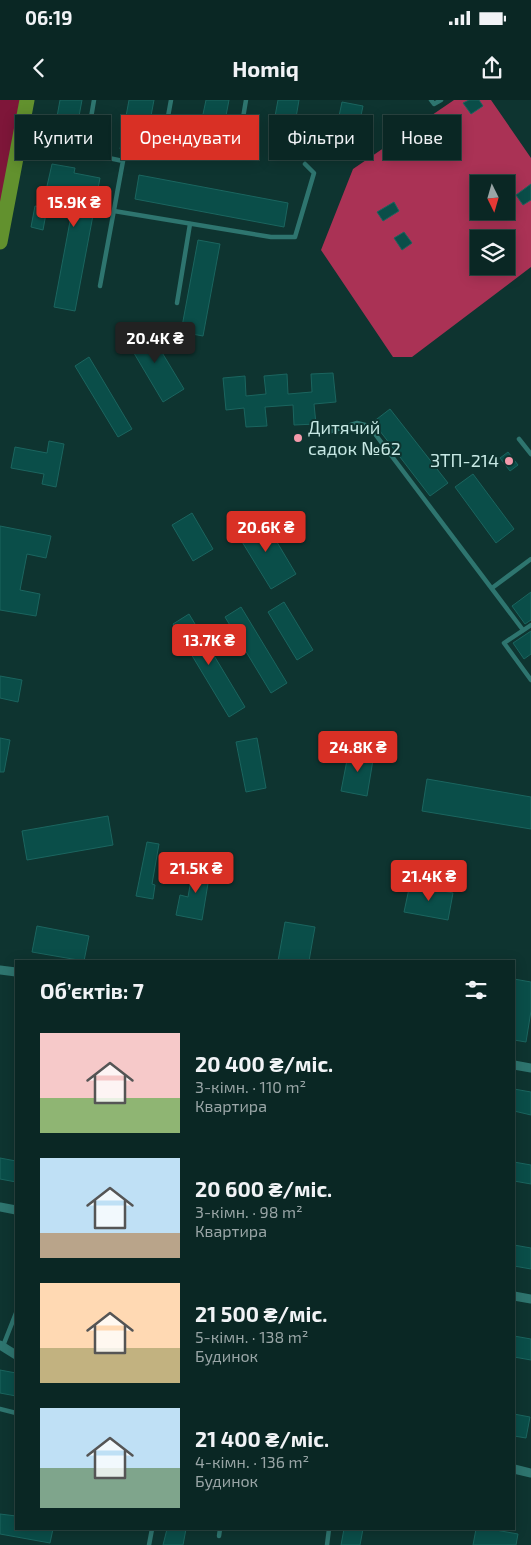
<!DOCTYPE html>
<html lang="uk">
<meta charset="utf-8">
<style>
body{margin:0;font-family:"Exo 2",sans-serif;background:#132f2c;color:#f1f3f6;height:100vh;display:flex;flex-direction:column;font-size:19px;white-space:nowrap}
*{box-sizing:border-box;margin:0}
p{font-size:16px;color:#99a5a6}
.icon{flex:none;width:28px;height:28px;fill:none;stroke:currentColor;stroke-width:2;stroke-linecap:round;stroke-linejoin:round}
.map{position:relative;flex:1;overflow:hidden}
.side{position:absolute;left:15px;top:860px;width:500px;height:570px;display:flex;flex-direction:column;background:#0a2724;border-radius:0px;box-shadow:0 2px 12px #0003,0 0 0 1px #2a4441}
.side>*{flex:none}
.hud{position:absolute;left:15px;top:15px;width:501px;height:45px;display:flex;gap:10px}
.needle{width:32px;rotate:175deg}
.tools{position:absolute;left:470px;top:75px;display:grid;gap:10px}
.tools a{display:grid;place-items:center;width:45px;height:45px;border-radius:0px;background:#0a2724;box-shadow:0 2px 12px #0003,0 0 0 1px #2a4441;font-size:25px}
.price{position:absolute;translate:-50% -42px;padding:0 11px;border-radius:5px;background:#d93025;color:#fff;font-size:16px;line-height:32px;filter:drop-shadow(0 1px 2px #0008)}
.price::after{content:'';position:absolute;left:50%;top:30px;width:15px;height:11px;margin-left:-8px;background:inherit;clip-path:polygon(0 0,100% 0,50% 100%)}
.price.on{background:#222;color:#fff}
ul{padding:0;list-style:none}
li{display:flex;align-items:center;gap:15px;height:125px;padding:0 25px}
li span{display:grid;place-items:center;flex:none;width:140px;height:100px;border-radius:0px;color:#555}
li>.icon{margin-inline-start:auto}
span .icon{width:60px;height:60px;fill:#fffc;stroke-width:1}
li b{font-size:21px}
h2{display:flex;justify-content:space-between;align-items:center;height:60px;padding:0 25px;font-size:21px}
.pill{padding:0 18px;border-radius:0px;background:#0a2724;box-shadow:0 2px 12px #0003,0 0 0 1px #2a4441;font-size:18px;line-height:45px}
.pill.on{background:#d93025;color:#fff}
.status{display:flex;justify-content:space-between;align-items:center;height:35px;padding:0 25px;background:#0a2724;direction:ltr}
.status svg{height:14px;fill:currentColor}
header{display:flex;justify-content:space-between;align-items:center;height:65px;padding:0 25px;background:#0a2724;font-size:22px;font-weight:700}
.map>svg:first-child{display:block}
</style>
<div class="status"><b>06:19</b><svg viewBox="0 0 49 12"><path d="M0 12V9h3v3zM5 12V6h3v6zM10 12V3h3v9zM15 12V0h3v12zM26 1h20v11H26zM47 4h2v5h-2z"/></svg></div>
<header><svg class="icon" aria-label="back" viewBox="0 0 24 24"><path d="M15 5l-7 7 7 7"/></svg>Homiq<svg class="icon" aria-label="share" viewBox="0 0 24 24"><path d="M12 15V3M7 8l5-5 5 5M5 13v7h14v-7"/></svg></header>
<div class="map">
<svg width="531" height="1445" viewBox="0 0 531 1445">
<rect width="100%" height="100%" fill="#0e3430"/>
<polygon fill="#7e1639" points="0,0 20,0 0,108"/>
<path fill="#aa3255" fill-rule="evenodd" d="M454,0H491L531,58V167L412,257H393L321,150L353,69ZM479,84H506V111H479ZM479,139H506V166H479Z"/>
<g fill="#0a4e49" stroke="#1b655f">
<polygon points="60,0 82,0 74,43 53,39"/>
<polygon points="129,0 154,0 144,53 120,49"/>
<polygon points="206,0 229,0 221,42 198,38"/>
<polygon points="278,0 299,0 292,41 271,38"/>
<polygon points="469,0 479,0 483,6 471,14 463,3"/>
<polygon points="342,2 363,6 355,44 334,40"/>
<polygon points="52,64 75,68 74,73 100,78 75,211 54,207 74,100 45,95"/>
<polygon points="139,75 288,103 284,127 135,99"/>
<polygon points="531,84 531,100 523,105 516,95"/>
<polygon points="394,102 399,111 383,121 377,112"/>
<polygon points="35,106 47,108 43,130 31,127"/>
<polygon points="404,132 412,143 402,150 394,138"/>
<polygon points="198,140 220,144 203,236 181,232"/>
<polygon points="146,226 184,289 163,302 125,238"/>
<polygon points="89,257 132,329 118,337 75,266"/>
<polygon points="333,273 336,302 314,304 316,324 294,325 293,305 265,307 267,326 246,327 244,308 226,310 223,278 245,276 246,296 266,294 264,276 287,274 288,294 312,292 311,274"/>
<polygon points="390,309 448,383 430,396 373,322"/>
<polygon points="49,341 64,344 56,387 42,384 44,374 11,368 15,347 47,353"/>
<polygon points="508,352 518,365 510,371 500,358"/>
<polygon points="473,374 514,429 496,443 455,387"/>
<polygon points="192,413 213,449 193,461 172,425"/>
<polygon points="262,417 296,474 271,489 236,432"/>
<polygon points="0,426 51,436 46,458 27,454 20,490 40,494 36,516 0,510"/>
<polygon points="531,492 531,520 525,524 512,506"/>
<polygon points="284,502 313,550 297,560 268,512"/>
<polygon points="241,507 287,583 271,593 225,517"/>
<polygon points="189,514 245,607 229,617 173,524"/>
<polygon points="531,531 531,554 524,559 513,543"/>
<polygon points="0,576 22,580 18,602 0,598"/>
<polygon points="0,638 10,640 4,672 0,672"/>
<polygon points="257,638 266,688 246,692 236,642"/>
<polygon points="349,650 374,654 367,696 341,691"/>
<polygon points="427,679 531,697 531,729 422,711"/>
<polygon points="108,716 113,745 27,760 22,731"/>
<polygon points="147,742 159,744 152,784 155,785 153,799 136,796"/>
<polygon points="194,763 211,765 202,820 176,815 180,795 188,797"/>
<polygon points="410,784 453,793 448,820 404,812"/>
<polygon points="285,822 315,827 309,861 278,861"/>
<polygon points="37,826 89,836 84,861 32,852"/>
<polygon points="514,879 531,882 531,911 526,942 514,940"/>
<polygon points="514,989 531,992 531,1015 514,1011"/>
<polygon points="0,1058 16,1061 16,1082 0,1079"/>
<polygon points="514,1062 531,1065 531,1084 514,1081"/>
<polygon points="514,1145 531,1148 531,1169 514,1166"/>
<polygon points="514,1236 531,1239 531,1260 514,1257"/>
<polygon points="0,1270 16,1273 16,1296 0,1293"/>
<polygon points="514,1314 530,1317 526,1338 514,1336"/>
<polygon points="0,1414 16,1416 16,1429 53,1429 50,1443 0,1434"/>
<polygon points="167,1429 186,1429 183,1445 163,1445"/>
<polygon points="344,1429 363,1429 360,1445 341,1445"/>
<polygon points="476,1429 490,1429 518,1434 516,1445 473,1445"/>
</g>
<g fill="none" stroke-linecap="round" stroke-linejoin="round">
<g stroke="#2e756f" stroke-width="4.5">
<polyline points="431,0 434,4 441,0"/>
<polyline points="20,45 85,53 123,61 100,186"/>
<polyline points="85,53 94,0"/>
<polyline points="237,54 246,0"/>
<polyline points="161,55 171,0"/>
<polyline points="114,111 271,137 295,137 314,73 305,64"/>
<polyline points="177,203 190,124"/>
<polyline points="328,332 357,323 369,326 523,530"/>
<polyline points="519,339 531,354"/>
<polyline points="492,488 531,459"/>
<polyline points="531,525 504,543 531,580"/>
<polyline points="3,1246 16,1213"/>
<polyline points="0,1309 16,1313"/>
<polyline points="219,1436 220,1429"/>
<polyline points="149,1445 152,1429"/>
<polyline points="327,1445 329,1429"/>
</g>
<g stroke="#2e756f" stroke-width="9">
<polyline points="0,870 16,872"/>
<polyline points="514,965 531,968"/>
<polyline points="0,1107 16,1110"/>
<polyline points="514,1196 531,1199"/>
<polyline points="0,1245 16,1255"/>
<polyline points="514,1369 531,1373"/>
</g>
<polyline stroke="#62912e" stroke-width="15" points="0,142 27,0"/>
</g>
<g fill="#f39aab" stroke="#0e3430" stroke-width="2">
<circle cx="298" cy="338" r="5"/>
<circle cx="509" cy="361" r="5"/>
</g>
<g text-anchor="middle" stroke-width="4" stroke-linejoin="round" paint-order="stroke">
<g font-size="18" fill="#c7e8e4" stroke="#0e3430" text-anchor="start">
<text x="308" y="334">Дитячий<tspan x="308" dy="21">садок №62</tspan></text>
<text x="499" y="367" text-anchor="end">ЗТП-214</text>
</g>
</g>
</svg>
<div class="tools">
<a><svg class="needle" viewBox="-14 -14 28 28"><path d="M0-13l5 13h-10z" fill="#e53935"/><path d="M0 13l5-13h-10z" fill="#99a5a6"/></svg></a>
<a><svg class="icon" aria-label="layers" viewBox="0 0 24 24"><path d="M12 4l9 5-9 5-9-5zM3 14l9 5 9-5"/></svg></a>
</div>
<b class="price" style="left:74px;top:128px">15.9K ₴</b>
<b class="price on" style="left:155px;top:264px">20.4K ₴</b>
<b class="price" style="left:266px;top:453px">20.6K ₴</b>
<b class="price" style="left:209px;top:566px">13.7K ₴</b>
<b class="price" style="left:358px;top:673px">24.8K ₴</b>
<b class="price" style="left:196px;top:794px">21.5K ₴</b>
<b class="price" style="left:429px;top:802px">21.4K ₴</b>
<div class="hud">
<a class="pill">Купити</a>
<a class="pill on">Орендувати</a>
<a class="pill">Фільтри</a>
<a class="pill">Нове</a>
</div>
<section class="side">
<h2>Об’єктів: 7<svg class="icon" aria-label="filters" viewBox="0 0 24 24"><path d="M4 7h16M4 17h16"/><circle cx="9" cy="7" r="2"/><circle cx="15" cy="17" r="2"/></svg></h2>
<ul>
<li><span style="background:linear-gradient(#f6c9c9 65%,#8fb573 0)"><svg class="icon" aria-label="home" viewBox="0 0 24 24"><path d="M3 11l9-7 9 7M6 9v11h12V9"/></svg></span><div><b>20 400 ₴/міс.</b><p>3-кімн. · 110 m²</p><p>Квартира</p></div></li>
<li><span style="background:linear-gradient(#bfe0f5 75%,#b9a48a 0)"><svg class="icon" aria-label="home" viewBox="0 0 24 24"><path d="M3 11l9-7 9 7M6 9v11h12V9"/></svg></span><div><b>20 600 ₴/міс.</b><p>3-кімн. · 98 m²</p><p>Квартира</p></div></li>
<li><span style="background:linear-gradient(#ffd9b3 65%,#c2b280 0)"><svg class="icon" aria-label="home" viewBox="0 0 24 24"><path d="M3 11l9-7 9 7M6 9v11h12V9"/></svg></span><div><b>21 500 ₴/міс.</b><p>5-кімн. · 138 m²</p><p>Будинок</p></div></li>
<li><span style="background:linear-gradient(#bfe0f5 60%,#7fa58c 0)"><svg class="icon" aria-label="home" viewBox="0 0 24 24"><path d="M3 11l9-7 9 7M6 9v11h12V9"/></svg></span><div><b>21 400 ₴/міс.</b><p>4-кімн. · 136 m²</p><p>Будинок</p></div></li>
</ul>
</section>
</div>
